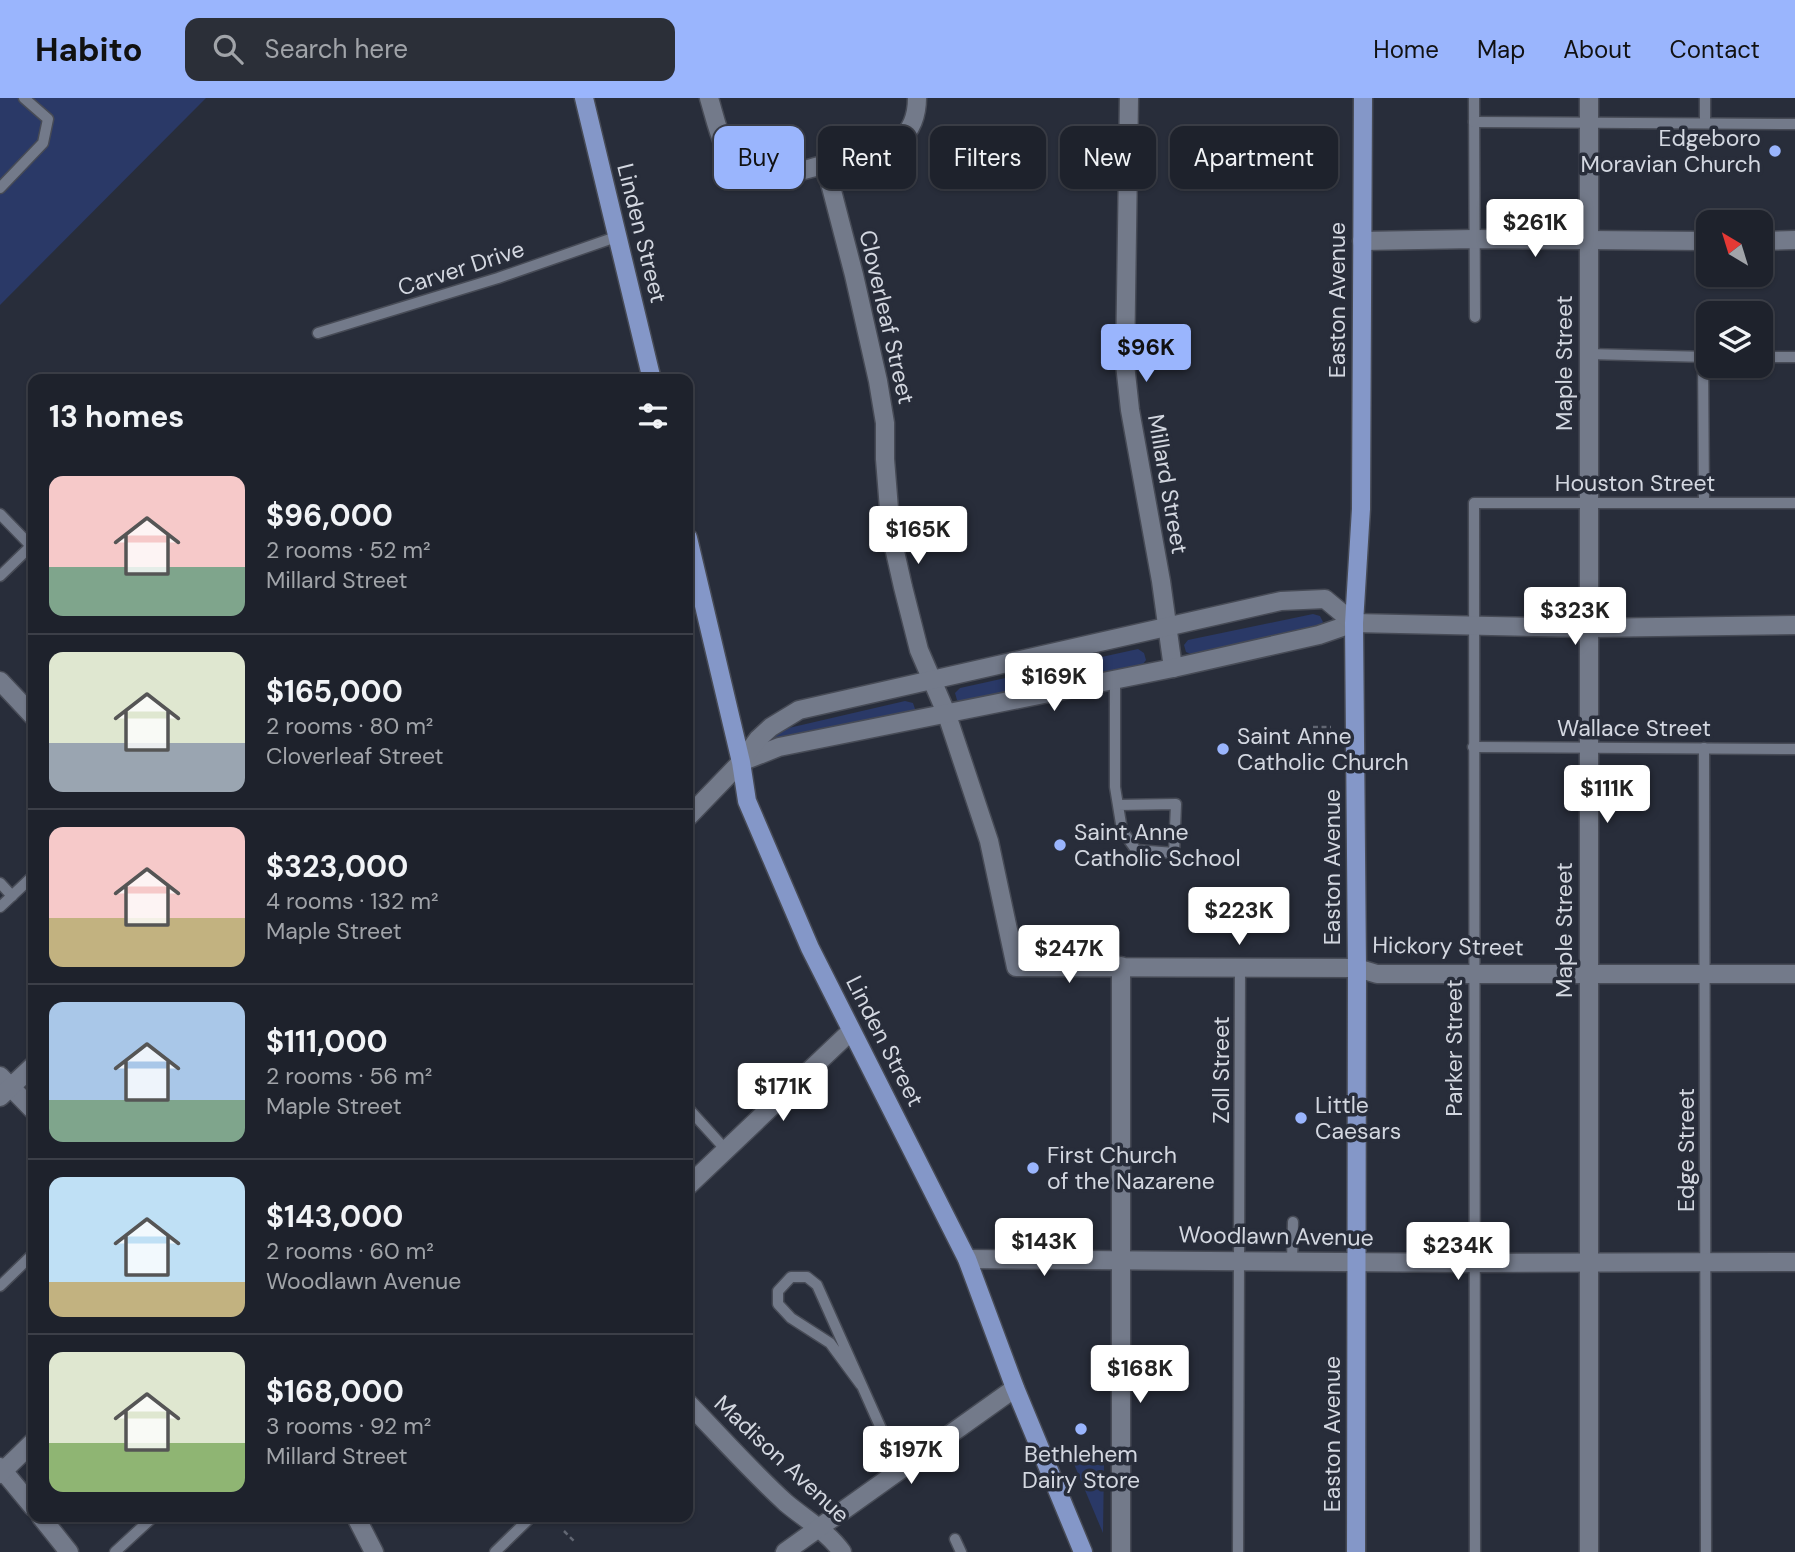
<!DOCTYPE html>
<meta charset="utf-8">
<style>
body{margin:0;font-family:"DM Sans",sans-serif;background:#2b2f38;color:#f1f3f6;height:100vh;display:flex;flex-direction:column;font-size:26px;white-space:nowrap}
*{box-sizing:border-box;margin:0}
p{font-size:23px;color:#a1a4a9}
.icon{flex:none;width:38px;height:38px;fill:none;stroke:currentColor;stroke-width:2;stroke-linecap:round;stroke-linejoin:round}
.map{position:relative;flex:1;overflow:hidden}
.panel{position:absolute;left:28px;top:276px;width:665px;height:1148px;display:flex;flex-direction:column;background:#1e222c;border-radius:14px;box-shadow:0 2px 5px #0004,0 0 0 2px #3c3f48}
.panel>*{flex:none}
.banner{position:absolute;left:714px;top:28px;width:665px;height:63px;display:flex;gap:14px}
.needle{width:46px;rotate:322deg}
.fabs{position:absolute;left:1696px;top:112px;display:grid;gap:14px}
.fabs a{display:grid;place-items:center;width:77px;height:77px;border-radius:14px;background:#1e222c;box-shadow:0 2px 5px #0004,0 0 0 2px #3c3f48;font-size:35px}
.price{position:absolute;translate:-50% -60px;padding:0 16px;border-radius:7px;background:#fff;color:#222;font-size:23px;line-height:46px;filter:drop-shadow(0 2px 4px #0008)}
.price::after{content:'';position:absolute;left:50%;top:42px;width:21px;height:16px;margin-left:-10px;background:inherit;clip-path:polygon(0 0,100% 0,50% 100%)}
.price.active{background:#9ab5fd;color:#111}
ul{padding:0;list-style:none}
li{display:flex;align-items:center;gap:21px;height:175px;padding:0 21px}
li+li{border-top:2px solid #3c3f48}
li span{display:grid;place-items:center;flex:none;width:196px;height:140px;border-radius:14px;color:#555}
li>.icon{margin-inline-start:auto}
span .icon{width:84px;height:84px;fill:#fffc;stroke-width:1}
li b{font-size:30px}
h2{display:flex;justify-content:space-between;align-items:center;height:84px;padding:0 21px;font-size:30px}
.chip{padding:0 24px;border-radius:14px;background:#1e222c;box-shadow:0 2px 5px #0004,0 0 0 2px #3c3f48;font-size:24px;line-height:63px}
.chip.active{background:#9ab5fd;color:#111}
header{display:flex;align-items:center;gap:42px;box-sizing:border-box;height:98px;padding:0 35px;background:#9ab5fd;color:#111}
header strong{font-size:33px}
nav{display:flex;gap:38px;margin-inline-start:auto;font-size:24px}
.search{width:490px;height:63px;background:#2b2f38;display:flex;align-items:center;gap:18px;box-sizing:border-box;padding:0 24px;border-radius:14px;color:#a1a4a9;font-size:26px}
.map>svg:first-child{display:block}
</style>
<header>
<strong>Habito</strong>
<div class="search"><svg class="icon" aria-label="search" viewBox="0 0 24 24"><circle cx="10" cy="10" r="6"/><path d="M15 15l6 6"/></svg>Search here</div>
<nav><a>Home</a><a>Map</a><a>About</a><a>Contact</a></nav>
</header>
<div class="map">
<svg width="1795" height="1454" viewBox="0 0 1795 1454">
<rect width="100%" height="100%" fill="#282d3a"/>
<g fill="#2a3967">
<polygon points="0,0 206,0 0,207"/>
<polygon points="1313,516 1320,518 1323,524 1319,529 1193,557 1186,554 1184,547 1188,542"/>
<polygon points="1138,551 1144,555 1146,562 1141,569 964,605 957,602 955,595 960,590"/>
<polygon points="905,603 913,605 915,611 911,616 766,645 780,632"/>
<polygon points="1074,1366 1104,1367 1103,1435"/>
</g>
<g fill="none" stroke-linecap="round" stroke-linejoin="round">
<defs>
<g id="service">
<polyline points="1474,0 1475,219"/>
<polyline points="1705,0 1705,24"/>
<polyline points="1474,24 1795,26"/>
<polyline points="0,90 43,45 48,21 24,0"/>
<polyline points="318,235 498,180 616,139"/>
<polyline points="1588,256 1708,259"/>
<polyline points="1703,259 1704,404"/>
<polyline points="1760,259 1795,259"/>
<polyline points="0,416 33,450"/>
<polyline points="0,478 33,446"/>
<polyline points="1115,582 1115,689 1122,732 1136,752 1174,755 1176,706 1118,707"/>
<polyline points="1473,649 1795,651"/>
<polyline points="1704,650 1706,1454"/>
<polyline points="0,785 12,798"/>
<polyline points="0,809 33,778"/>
<polyline points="688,1010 726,1052"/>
<polyline points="1292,1163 1293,1124"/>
<polyline points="0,1188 33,1156"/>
<polyline points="861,1287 830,1245 791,1220 778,1206 778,1193 791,1179 807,1179 817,1187 900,1373"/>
<polyline points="955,1441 961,1454"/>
<polyline points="115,1454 153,1419"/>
<polyline points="495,1454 531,1419"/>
<polyline points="1238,1454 1240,869"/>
<polyline points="1475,1454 1474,405 1795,405"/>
</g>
<g id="minor">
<path d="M709,0C717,26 722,60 748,75C753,78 757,79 763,79C785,79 806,71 827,66C850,60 878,58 898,43C912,33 917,16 917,0"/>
<polyline points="1129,0 1125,266 1130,312 1161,483 1173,570"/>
<polyline points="825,66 854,177 878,283 885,325 885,361 891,436 903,489 919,552 947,617 989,743 1016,869 1357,870 1377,876 1795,876"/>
<polyline points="1362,143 1474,141 1708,143"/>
<polyline points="1760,143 1795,142"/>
<polyline points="0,583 33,618"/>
<polyline points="0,978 33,1012"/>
<polyline points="0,999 33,968"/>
<polyline points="688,1088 851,933"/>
<polyline points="967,1161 1474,1165 1795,1164"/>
<path d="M688,1305C720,1338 752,1374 786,1405C805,1421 828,1434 842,1454"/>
<polyline points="0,1369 33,1409"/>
<polyline points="41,1419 69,1454"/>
<polyline points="356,1419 374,1454"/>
<polyline points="785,1454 1015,1290"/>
<polyline points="1121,1454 1121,868"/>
<polyline points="1589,1454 1589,0"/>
</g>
<g id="tertiary">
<polyline points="741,664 779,649 1173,570 1319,537 1354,525 1588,530 1795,527"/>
<polyline points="688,719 741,664 758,641 771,629 799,612 1281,503 1325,501 1354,525"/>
<polyline points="0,1376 33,1344"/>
</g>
<g id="primary">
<polyline points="584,0 652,282"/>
<polyline points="688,440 741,664 747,703 810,850 967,1161 1015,1290 1083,1454"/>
<polyline points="1356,1454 1357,870 1354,525 1361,411 1363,0"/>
</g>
</defs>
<use href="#service" stroke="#474b56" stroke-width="13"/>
<use href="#minor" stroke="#474b56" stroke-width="21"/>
<use href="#tertiary" stroke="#474b56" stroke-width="21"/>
<use href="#primary" stroke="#474b56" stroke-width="21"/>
<g stroke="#626773" stroke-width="2.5" stroke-dasharray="5 3.5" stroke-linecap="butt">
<polyline points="1313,629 1331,629"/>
<polyline points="564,1433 576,1445"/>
</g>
<use href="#service" stroke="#737a8a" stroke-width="10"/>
<use href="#minor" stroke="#737a8a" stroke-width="18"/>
<use href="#tertiary" stroke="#737a8a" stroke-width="18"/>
<use href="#primary" stroke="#8497c8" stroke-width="18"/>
</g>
<g fill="#9ab5fd" stroke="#282d3a" stroke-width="2.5">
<circle cx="1775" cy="53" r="7"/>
<circle cx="1223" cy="651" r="7"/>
<circle cx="1060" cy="747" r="7"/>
<circle cx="1301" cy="1020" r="7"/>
<circle cx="1033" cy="1070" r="7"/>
<circle cx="1081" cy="1331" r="7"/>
</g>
<g text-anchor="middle" stroke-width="7" stroke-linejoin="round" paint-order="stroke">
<g font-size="23" fill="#d3d7e0" stroke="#282d3a" text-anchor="start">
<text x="1761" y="48" text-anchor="end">Edgeboro<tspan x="1761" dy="26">Moravian Church</tspan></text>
<text x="1237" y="646">Saint Anne<tspan x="1237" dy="26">Catholic Church</tspan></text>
<text x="1074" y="742">Saint Anne<tspan x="1074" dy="26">Catholic School</tspan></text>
<text x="1315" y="1015">Little<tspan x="1315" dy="26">Caesars</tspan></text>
<text x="1047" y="1065">First Church<tspan x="1047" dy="26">of the Nazarene</tspan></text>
<text x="1081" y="1364" text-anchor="middle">Bethlehem<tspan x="1081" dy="26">Dairy Store</tspan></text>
</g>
<g font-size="23" fill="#d3d7e0" stroke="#282d3a">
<text transform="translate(642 135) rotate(76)" y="8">Linden Street</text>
<text transform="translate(461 170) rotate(-18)" y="8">Carver Drive</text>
<text transform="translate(1337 202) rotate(-90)" y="8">Easton Avenue</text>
<text transform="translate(887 219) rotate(77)" y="8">Cloverleaf Street</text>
<text transform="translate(1564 265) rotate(-90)" y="8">Maple Street</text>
<text x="1635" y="393">Houston Street</text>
<text transform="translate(1168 386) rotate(80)" y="8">Millard Street</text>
<text x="1634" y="638">Wallace Street</text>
<text transform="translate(1332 769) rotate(-90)" y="8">Easton Avenue</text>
<text transform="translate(1564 832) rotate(-90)" y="8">Maple Street</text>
<text transform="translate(1448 848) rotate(1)" y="8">Hickory Street</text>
<text transform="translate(885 943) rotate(63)" y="8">Linden Street</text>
<text transform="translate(1454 950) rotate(-90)" y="8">Parker Street</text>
<text transform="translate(1221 972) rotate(-90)" y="8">Zoll Street</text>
<text transform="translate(1686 1052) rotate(-90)" y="8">Edge Street</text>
<text transform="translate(1276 1138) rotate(1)" y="8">Woodlawn Avenue</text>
<text transform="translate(1332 1336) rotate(-90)" y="8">Easton Avenue</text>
<text transform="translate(782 1361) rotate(43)" y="8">Madison Avenue</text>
</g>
</g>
</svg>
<div class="fabs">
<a><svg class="needle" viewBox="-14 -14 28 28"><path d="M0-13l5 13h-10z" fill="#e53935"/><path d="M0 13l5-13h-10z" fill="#a1a4a9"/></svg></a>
<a><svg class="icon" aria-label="layers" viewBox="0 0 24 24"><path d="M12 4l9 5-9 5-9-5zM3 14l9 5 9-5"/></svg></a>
</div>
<b class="price" style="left:1535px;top:161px">$261K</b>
<b class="price active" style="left:1146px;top:286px">$96K</b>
<b class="price" style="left:918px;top:468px">$165K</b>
<b class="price" style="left:1575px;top:549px">$323K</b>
<b class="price" style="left:1054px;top:615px">$169K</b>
<b class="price" style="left:1607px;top:727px">$111K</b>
<b class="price" style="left:1239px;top:849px">$223K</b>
<b class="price" style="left:1069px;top:887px">$247K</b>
<b class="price" style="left:783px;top:1025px">$171K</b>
<b class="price" style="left:1044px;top:1180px">$143K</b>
<b class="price" style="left:1458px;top:1184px">$234K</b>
<b class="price" style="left:1140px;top:1307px">$168K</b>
<b class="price" style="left:911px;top:1388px">$197K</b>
<div class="banner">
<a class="chip active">Buy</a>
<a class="chip">Rent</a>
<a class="chip">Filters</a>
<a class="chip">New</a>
<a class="chip">Apartment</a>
</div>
<section class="panel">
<h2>13 homes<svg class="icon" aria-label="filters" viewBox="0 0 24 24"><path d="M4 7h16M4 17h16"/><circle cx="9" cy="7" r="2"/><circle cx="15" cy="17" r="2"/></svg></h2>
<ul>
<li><span style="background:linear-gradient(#f6c9c9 65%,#7fa58c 0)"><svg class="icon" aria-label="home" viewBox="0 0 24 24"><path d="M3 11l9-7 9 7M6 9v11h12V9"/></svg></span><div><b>$96,000</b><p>2 rooms · 52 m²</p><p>Millard Street</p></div></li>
<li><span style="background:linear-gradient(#dfe7d0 65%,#9aa5b1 0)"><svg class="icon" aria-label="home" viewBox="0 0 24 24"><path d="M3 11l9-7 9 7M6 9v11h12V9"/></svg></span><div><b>$165,000</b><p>2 rooms · 80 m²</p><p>Cloverleaf Street</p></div></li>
<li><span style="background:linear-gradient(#f6c9c9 65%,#c2b280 0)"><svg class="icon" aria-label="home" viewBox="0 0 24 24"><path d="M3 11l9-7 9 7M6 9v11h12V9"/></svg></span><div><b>$323,000</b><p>4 rooms · 132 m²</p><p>Maple Street</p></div></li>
<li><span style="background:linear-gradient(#a9c7e8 70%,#7fa58c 0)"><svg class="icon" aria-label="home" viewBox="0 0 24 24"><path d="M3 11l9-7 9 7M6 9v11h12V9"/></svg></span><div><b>$111,000</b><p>2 rooms · 56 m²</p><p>Maple Street</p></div></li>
<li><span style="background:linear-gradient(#bfe0f5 75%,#c2b280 0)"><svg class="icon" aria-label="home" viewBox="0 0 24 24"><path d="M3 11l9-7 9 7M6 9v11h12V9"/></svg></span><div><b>$143,000</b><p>2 rooms · 60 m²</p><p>Woodlawn Avenue</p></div></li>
<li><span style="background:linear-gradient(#dfe7d0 65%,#8fb573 0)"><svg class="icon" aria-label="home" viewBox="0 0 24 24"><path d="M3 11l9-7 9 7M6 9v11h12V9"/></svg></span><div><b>$168,000</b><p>3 rooms · 92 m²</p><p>Millard Street</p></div></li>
</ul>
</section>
</div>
